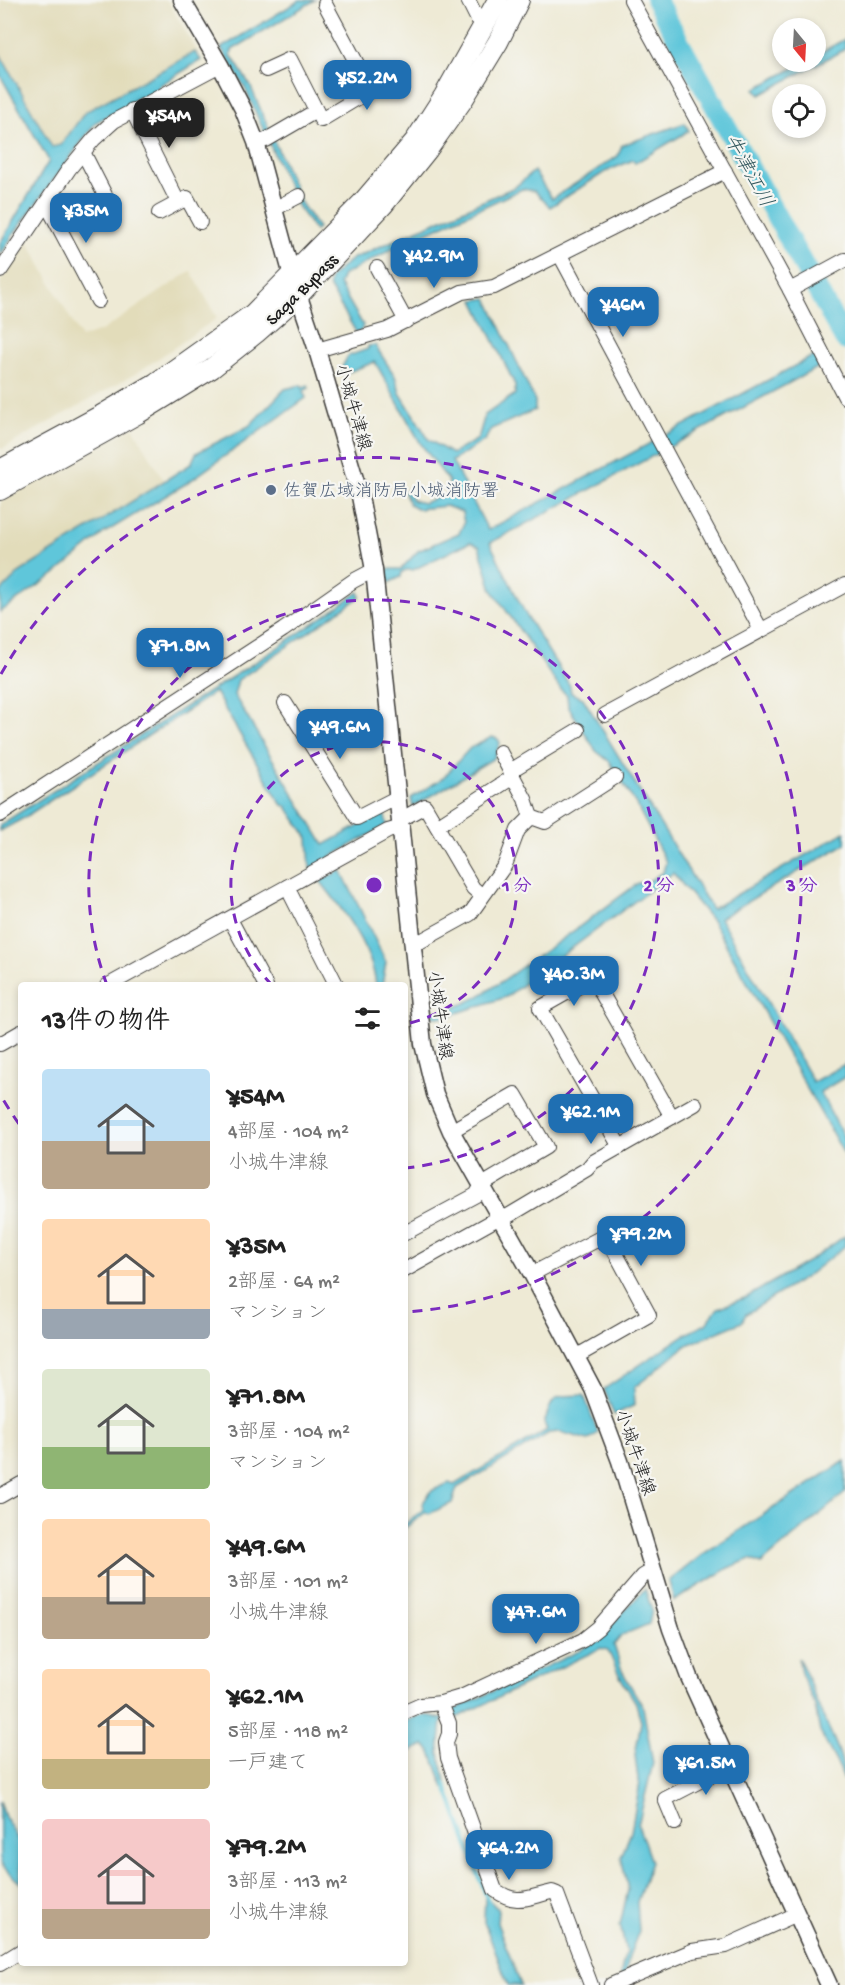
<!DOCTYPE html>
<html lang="ja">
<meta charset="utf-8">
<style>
body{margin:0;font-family:"Gochi Hand","Klee One",sans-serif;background:#f6f6f6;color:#222;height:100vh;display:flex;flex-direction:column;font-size:22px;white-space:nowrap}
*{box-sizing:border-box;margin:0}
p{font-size:20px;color:#767676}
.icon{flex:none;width:33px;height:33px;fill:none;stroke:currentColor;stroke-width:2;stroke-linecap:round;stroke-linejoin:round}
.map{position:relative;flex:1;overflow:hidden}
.panel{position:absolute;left:18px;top:982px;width:390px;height:984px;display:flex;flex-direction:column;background:#fff;border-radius:6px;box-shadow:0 3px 9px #0003}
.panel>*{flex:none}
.needle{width:39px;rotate:162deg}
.fabs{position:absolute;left:772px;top:18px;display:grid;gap:12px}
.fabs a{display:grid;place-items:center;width:54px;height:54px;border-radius:50%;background:#fff;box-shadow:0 3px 9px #0003;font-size:30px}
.price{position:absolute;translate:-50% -51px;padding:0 14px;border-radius:12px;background:#1f6fb2;color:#fff;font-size:20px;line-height:39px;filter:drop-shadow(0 2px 3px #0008)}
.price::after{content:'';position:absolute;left:50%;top:36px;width:18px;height:14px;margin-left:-9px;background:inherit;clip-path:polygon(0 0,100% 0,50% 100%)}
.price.on{background:#222;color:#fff}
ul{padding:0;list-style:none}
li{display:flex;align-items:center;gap:18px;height:150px;padding:0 24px}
li span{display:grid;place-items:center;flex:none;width:168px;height:120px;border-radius:6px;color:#555}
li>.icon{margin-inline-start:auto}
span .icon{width:72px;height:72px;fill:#fffc;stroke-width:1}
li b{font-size:26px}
h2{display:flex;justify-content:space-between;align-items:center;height:72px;padding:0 24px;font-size:26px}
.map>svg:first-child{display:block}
</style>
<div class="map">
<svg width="845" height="1985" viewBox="0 0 845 1985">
<rect width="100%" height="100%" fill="#f6f6f2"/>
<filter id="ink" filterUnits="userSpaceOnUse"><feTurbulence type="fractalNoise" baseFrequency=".0167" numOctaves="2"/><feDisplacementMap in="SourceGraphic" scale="12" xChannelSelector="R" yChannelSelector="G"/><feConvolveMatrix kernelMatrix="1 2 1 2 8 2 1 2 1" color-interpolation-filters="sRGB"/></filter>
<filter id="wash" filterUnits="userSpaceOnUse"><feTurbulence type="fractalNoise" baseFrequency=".008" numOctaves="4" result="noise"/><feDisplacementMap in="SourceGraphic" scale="24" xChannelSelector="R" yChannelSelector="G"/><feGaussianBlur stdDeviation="1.35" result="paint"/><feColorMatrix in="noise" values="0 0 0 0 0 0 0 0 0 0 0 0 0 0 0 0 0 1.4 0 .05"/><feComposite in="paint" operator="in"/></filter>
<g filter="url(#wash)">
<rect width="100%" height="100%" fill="#eeead5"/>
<g fill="#e2dcba">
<polygon points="0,0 167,0 198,53 86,113 56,156 0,61"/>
<polygon points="28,241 81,338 103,330 191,271 217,318 137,373 0,450 0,282"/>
<polygon points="133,427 166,484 0,600 0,502"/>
</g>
<g fill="#5ec6da" stroke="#3d717b" stroke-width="1.5">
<polygon points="300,0 315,0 232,50 231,55 250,85 301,203 318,228 315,231 297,206 244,86 221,48"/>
<polygon points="845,39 845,49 760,95 755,89 805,62 816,62 816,55"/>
<polygon points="195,52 201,60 160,85 157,90 96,122 13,235 0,256 0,243 49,161 0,75 0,54 52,147 61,145 85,112"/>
<polygon points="685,123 689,131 635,163 633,160 605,172 550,207 534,191 522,189 396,247 343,275 339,284 363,325 361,331 357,334 329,286 330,278 352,259 515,187 534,171 552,199 618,156 622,145"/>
<path d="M487,298L535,401V410L491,429L485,440L452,461L488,530L815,355L821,366L490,543L526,615L570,686L571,693L583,698L712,909L845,832V844L720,918L813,1082L845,1064V1077L820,1092L845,1139V1156L713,922L673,873L506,997L445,1017H433L431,1012C468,1010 500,982 529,962C567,937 602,910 638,883H646L663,872L666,862L637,806L610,762L596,751L568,706L567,695L561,690L492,590L479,546L470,542L413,570H406L402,572L401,577L388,583L387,569H401L418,551L459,533L464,523L462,512L446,506L418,509L409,504L404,491L408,490L412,500L423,503L451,493L448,480L421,444L375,362L343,374L341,369L348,356L368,349V346L375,345L395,376L400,393L429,440L452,454L478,439L485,415L515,394V385L474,300Z"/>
<polygon points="301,385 302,388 308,385 309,388 303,391 306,398 187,483 104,533 55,574 0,612 0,592 20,572 191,464 196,453 249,426 285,389"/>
<polygon points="359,592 360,597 238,680 234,695 324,845 384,812 387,825 310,869 308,838 287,807 281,804 215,692 22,819 0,831 0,825 268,654"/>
<polygon points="492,737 498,739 500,743 494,758 413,807 411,798 443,778 470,748"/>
<path d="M341,870L386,962L383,980L384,985H376C373,951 342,908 320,881Z"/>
<polygon points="845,1236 845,1246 806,1277 746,1314 742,1322 687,1345 634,1388 635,1405 614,1415 604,1389 686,1334 706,1324 718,1308 747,1297 812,1259"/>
<path d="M584,1395L598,1433L588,1440L560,1432L549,1433L457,1488L452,1503L429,1514L426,1512L405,1528V1524L424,1509L422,1504L431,1491L449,1483L454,1485L547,1430L544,1423C554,1394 553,1396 584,1395Z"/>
<polygon points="845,1461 845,1493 761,1564 750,1559 728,1568 674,1601 669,1581 703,1554"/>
<path d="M645,1589L652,1610L649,1624L622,1635L614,1645L622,1671L643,1707L653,1763L638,1825L651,1862L637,1902L639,1931L629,1956L625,1978L622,1985L621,1972L626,1951L620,1925L628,1890L621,1857L631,1832L639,1788L635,1755L641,1722L636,1703L619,1675L608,1650L601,1648L456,1718L454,1715L442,1721L439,1753L447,1787L444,1788L430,1750L424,1745L405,1754V1722C417,1715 427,1713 440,1719L453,1713V1710L579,1651L598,1639Z"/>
<path d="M798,1658C808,1673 811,1689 818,1705C829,1731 845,1755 845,1784L840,1769L820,1732L815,1706L801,1673Z"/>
<polygon points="0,1801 5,1817 21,1844 21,1884 2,1866 0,1858"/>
<polygon points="485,1896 498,1909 497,1923 521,1985 508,1985 484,1922"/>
</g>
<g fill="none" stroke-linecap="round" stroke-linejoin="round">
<polyline stroke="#5ec6da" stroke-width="4" points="445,1784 488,1901"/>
<polyline stroke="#5ec6da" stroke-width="21" points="656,0 845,340"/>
</g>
</g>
<g filter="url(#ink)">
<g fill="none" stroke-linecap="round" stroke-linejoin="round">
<defs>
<g id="minor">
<polyline points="468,0 477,18 485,24"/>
<polyline points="631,0 790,290 845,397"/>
<polyline points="266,70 290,59 321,120 371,90 325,4"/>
<polyline points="132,110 178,202"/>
<polyline points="256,142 266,140 316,111"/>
<polyline points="83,152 109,203"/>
<polyline points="46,203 98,301"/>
<polyline points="274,209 299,196"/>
<polyline points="159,213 187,198 200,222"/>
<polyline points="560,255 761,630"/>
<polyline points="377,268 406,321"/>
<polyline points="0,271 69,169 94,139 114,121 220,65"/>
<polyline points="790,290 845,260"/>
<polyline points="317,350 387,330 462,292 494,287 725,171"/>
<polyline points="285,703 357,818 398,797"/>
<polyline points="605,715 845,585"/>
<polyline points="500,752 525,799 531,817"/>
<polyline points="510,771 578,730"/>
<polyline points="0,815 283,630 353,581 374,570"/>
<polyline points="401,818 407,816 425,806 473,888 482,896"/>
<polyline points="437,826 513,777"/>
<polyline points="287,887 337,986"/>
<polyline points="230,919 266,986"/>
<polyline points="413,942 421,941 470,914 505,865 518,830 531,817 545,822 615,777"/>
<polyline points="107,986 388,831 402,827"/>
<polyline points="0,1044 21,1032"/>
<polyline points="620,1147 540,1008 593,978 672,1117"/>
<polyline points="405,1233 476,1195 482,1185 546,1147 515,1094 451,1131"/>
<polyline points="405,1270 500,1217 508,1216 587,1169 593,1162 695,1104"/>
<polyline points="532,1274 606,1235 649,1315 577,1356"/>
<polyline points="0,1496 21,1484"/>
<polyline points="405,1712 421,1705 441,1703"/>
<polyline points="675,1823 665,1799 729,1766"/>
<polyline points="0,1964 21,1951"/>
<path d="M591,1985L557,1894L552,1892C528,1897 517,1906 495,1890L448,1758L446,1742L449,1734V1723L441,1703L461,1697L583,1640L598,1628L643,1576L653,1570"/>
<polyline points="611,1985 692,1951 726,1946 797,1914"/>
</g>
<polyline id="major" points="182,0 220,65 243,109 256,142 292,276 317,350 360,496 374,570 423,1044 435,1094 451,1131 532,1274 593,1389 620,1461 671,1629 689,1677 829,1985"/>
<g id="highway">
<polyline points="0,470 100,416 156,383 253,314 362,203 415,141 444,96 498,0"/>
<polyline points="0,490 137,414 212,368 256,333 298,296 383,205 428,149 462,101 498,42 519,0"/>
</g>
</defs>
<use href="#minor" stroke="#3c3b38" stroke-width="16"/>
<use href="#major" stroke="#3c3b38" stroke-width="19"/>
<use href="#highway" stroke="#3c3b38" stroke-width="22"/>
<use href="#minor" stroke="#fff" stroke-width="14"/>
<use href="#major" stroke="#fff" stroke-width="16"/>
<use href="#highway" stroke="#fff" stroke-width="20"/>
</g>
</g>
<g fill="none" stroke="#7b2cbf" stroke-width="3" stroke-dasharray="10 8">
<path d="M272 985A143 143 0 1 1 406 1024"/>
<path d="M107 985A285 285 0 1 1 406 1168"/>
<path d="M19 1124A428 428 0 0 1 1 1096M1 674A428 428 0 1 1 408 1312"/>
</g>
<circle fill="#5c6f8a" stroke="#f6f6f2" stroke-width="2" cx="271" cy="490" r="6"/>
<g text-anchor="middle" stroke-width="4.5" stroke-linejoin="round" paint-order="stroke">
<g font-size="18" fill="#1c1c1c" stroke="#f6f6f2">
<text transform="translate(301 289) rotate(-45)" y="6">Saga Bypass</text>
<text transform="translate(354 407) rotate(74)" y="6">小城牛津線</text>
<text transform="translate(441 1015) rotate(82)" y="6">小城牛津線</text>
<text transform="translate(636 1452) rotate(71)" y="6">小城牛津線</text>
</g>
<g font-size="18" fill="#4e5e75" stroke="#f6f6f2" text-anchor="start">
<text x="283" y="496">佐賀広域消防局小城消防署</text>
</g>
<g font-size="20" font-style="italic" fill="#33585e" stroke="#f6f6f2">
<text transform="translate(750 170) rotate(61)" y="7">牛津江川</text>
</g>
</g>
<circle cx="374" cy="885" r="9" fill="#7b2cbf" stroke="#f6f6f2" stroke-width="3"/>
<g font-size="18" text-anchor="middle" font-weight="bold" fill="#7b2cbf" stroke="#f6f6f2" stroke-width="4.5" stroke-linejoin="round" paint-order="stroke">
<text x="517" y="891">1 分</text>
<text x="659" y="891">2 分</text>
<text x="802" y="891">3 分</text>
</g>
</svg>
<div class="fabs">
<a><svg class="needle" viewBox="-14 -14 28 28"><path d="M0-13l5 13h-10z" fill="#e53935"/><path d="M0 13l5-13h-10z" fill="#767676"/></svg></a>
<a><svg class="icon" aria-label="locate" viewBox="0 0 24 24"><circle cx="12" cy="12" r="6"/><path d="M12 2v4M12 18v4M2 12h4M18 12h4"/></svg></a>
</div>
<b class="price" style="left:367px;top:111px">¥52.2M</b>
<b class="price on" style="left:169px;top:149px">¥54M</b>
<b class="price" style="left:86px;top:244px">¥35M</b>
<b class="price" style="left:434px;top:289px">¥42.9M</b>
<b class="price" style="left:623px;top:338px">¥46M</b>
<b class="price" style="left:180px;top:679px">¥71.8M</b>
<b class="price" style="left:340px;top:760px">¥49.6M</b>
<b class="price" style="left:574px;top:1007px">¥40.3M</b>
<b class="price" style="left:591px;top:1145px">¥62.1M</b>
<b class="price" style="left:641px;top:1267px">¥79.2M</b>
<b class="price" style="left:536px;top:1645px">¥47.6M</b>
<b class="price" style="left:706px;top:1796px">¥61.5M</b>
<b class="price" style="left:509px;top:1881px">¥64.2M</b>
<section class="panel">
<h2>13件の物件<svg class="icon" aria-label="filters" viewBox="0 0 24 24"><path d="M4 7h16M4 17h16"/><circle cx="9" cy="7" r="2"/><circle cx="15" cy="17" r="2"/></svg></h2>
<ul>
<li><span style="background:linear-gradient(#bfe0f5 60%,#b9a48a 0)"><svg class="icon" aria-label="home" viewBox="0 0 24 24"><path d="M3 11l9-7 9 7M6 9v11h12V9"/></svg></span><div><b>¥54M</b><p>4部屋 · 104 m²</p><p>小城牛津線</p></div></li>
<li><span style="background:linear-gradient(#ffd9b3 75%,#9aa5b1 0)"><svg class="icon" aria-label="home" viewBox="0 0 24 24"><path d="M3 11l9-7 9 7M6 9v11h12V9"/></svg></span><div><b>¥35M</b><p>2部屋 · 64 m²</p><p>マンション</p></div></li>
<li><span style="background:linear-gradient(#dfe7d0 65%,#8fb573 0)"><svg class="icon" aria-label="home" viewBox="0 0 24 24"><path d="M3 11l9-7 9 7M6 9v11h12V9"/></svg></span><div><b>¥71.8M</b><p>3部屋 · 104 m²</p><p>マンション</p></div></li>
<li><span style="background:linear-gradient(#ffd9b3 65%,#b9a48a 0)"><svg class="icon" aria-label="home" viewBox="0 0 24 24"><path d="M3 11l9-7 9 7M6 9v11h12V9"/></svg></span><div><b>¥49.6M</b><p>3部屋 · 101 m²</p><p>小城牛津線</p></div></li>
<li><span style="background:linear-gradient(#ffd9b3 75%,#c2b280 0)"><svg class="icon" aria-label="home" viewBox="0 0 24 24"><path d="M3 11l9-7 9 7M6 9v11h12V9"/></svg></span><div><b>¥62.1M</b><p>5部屋 · 118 m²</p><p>一戸建て</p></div></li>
<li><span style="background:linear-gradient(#f6c9c9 75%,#b9a48a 0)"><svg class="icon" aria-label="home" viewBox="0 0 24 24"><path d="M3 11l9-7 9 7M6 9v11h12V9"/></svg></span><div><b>¥79.2M</b><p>3部屋 · 113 m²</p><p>小城牛津線</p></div></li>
</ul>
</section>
</div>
